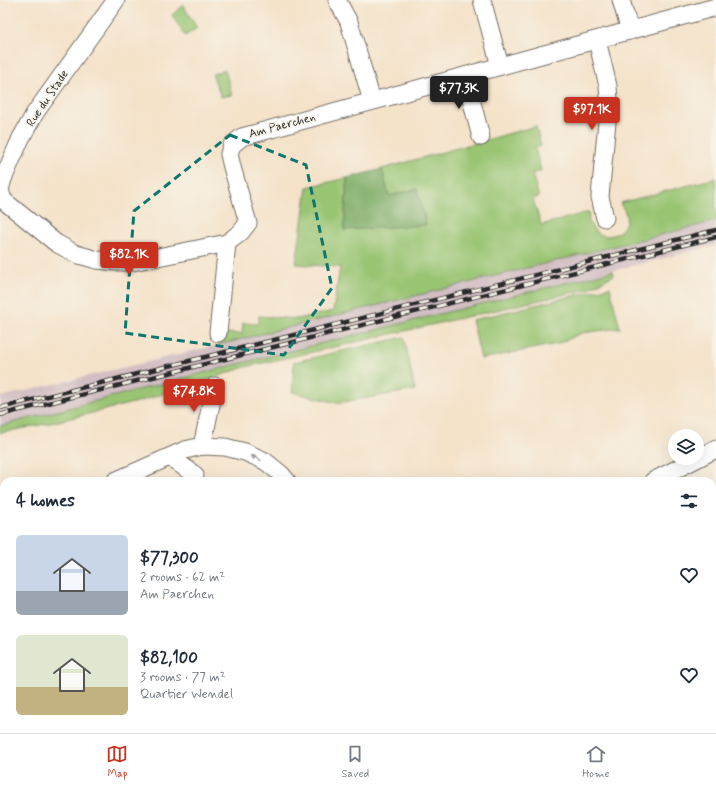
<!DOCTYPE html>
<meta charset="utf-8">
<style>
body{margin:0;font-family:Mynerve,sans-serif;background:#f6f6f7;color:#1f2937;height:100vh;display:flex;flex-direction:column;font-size:15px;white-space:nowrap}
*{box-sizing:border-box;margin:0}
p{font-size:13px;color:#747a83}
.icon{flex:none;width:22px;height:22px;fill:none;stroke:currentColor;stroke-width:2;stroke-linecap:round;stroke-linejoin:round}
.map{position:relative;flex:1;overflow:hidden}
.drawer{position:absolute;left:0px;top:477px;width:716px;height:256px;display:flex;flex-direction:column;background:#fff;border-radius:12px 12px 0 0;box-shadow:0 4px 16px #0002}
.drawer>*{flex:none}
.tools{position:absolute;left:668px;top:429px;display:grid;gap:8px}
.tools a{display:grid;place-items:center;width:36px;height:36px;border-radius:50%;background:#fff;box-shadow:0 4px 16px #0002;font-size:20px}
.price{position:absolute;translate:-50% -34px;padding:0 9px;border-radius:4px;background:#c8321e;color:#fff;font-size:13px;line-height:26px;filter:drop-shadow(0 1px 2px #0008)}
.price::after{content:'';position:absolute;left:50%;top:24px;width:12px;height:9px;margin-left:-6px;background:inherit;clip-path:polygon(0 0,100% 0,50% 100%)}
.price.active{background:#222;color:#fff}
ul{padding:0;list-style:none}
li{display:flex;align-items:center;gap:12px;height:100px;padding:0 16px}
li span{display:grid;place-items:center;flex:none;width:112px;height:80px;border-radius:6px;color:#555}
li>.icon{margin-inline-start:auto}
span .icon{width:48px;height:48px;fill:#fffc;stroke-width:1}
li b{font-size:17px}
h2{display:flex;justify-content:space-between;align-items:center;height:48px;padding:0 16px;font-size:17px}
.tabs{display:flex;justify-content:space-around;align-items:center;height:56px;border-top:1px solid #e0e1e3;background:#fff;font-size:11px;color:#747a83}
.tabs a{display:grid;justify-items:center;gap:2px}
.tabs .active{color:#c8321e}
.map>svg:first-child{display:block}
</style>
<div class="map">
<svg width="716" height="733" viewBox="0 0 716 733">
<rect width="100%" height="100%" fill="#f7f3e8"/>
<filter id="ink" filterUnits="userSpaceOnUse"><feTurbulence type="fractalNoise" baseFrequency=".025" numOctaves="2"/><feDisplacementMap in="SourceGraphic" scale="8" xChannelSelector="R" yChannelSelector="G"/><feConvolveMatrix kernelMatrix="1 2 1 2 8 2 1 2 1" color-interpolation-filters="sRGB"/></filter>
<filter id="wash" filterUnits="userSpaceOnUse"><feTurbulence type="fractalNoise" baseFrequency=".012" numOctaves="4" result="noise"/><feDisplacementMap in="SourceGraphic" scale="16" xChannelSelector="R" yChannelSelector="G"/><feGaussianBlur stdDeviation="0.9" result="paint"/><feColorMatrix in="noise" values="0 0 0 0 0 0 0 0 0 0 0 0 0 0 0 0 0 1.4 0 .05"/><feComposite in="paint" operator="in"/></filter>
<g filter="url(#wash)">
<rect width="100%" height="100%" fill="#f4e2c9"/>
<polygon fill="#f7d0cc" points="716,598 716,733 532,733 531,729 712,729 712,599"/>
<polygon fill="#d2bec3" points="716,221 716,245 214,370 0,426 0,397 218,345"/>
<g fill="#99c472" stroke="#62784e">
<polygon points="183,5 197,28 185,36 172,15"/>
<polygon points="225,70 232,95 221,97 212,74"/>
<path d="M536,126L541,146L535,148L541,171L532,174L539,197L533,199L541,225L589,212C589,215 588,219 589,222C589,223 591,226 592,227C603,246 633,231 625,212C624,209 621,206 620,203L716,178V221L218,345L219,340L225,333L242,334L243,323L258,324L259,316L297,319L333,311L340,267L296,264L307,187L347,178L344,229L426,225L417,189L389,196L382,169Z"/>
<polygon points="613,271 614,275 588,289 348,344 245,367 213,378 141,401 55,422 0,433 0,426 214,370"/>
<polygon points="610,287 620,328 582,333 557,344 481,359 472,320"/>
<polygon points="404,337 415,390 338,403 292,392 294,362"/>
</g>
<polygon fill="#7aaa64" stroke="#526a48" points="382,169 389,196 417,189 426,225 344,230 347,178"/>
</g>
<g filter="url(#ink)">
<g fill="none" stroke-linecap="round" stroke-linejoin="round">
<defs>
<g id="minor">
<polyline points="337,0 349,22 372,101"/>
<polyline points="482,0 500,66"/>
<polyline points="621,0 630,31"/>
<polyline points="597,40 608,86 609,100 600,197 605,218"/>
<polyline points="465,76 481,137"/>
<polyline points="3,200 56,243 76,254 97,260 116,262 133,262 227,243 218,333"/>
<polyline points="3,200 0,190 3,179 21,138 35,113 116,0"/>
<polyline points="227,243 241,232 248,223 232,167 229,154 232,145 242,137 716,7"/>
<polyline points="202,446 215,386"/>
<polyline points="170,457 195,475 191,481"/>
<polyline points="115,481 185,450 202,446 225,447 245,452 265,461 281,474 287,481"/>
<polyline points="653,481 716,449"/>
<polyline points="0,546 4,546"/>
<polyline points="246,729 249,733"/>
<polyline points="2,733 8,729"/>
<polyline points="177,733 183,729"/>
</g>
</defs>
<use href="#minor" stroke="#716b62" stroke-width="19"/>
<use href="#minor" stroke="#fff" stroke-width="17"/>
<defs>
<g id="rail">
<polyline points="0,408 716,230"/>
<polyline points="0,415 716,237"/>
</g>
</defs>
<use href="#rail" stroke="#2b2b2b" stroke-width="4.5"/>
<use href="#rail" stroke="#f7f3e8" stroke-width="3" stroke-dasharray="9" stroke-linecap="butt"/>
</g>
<defs><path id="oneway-solid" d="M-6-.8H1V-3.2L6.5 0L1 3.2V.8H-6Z"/></defs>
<use fill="#a0a0a0" href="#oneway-solid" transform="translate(256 458) rotate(-155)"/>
</g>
<path fill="none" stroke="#0f766e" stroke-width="3" stroke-dasharray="8 5" stroke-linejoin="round" d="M230,135L306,165L332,288L284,355L125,333L134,211Z"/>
<g text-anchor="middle" stroke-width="3" stroke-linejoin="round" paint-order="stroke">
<g font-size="12" fill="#2b2b2b" stroke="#f7f3e8">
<text transform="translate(47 98) rotate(-56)" y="4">Rue du Stade</text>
<text transform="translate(282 125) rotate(-15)" y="4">Am Paerchen</text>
</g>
</g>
</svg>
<div class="tools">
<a><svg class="icon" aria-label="layers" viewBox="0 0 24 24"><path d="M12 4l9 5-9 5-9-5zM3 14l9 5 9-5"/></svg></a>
</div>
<b class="price active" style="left:459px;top:110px">$77.3K</b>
<b class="price" style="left:592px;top:131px">$97.1K</b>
<b class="price" style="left:129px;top:276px">$82.1K</b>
<b class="price" style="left:194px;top:413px">$74.8K</b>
<section class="drawer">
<h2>4 homes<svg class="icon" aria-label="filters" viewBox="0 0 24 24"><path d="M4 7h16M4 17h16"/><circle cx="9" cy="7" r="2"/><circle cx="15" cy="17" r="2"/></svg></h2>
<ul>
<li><span style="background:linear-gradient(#c9d6e8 70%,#9aa5b1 0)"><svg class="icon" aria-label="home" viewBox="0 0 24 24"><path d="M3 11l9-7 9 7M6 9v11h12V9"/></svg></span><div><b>$77,300</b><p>2 rooms · 62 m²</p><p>Am Paerchen</p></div><svg class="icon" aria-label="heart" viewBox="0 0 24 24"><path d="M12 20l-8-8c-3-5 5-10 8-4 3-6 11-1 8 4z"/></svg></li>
<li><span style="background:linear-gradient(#dfe7d0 65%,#c2b280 0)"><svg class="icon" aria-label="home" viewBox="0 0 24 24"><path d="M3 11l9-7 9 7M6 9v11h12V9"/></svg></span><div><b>$82,100</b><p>3 rooms · 77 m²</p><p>Quartier Wendel</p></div><svg class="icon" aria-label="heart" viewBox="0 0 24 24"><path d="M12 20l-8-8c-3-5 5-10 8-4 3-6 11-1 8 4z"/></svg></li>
</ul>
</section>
</div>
<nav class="tabs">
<a class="active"><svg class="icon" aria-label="map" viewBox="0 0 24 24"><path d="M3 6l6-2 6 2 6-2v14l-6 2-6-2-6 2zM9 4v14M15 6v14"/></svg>Map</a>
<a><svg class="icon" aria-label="saved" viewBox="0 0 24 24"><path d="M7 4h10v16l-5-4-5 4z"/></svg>Saved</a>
<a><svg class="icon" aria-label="home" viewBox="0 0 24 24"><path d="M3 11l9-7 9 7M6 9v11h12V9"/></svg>Home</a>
</nav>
